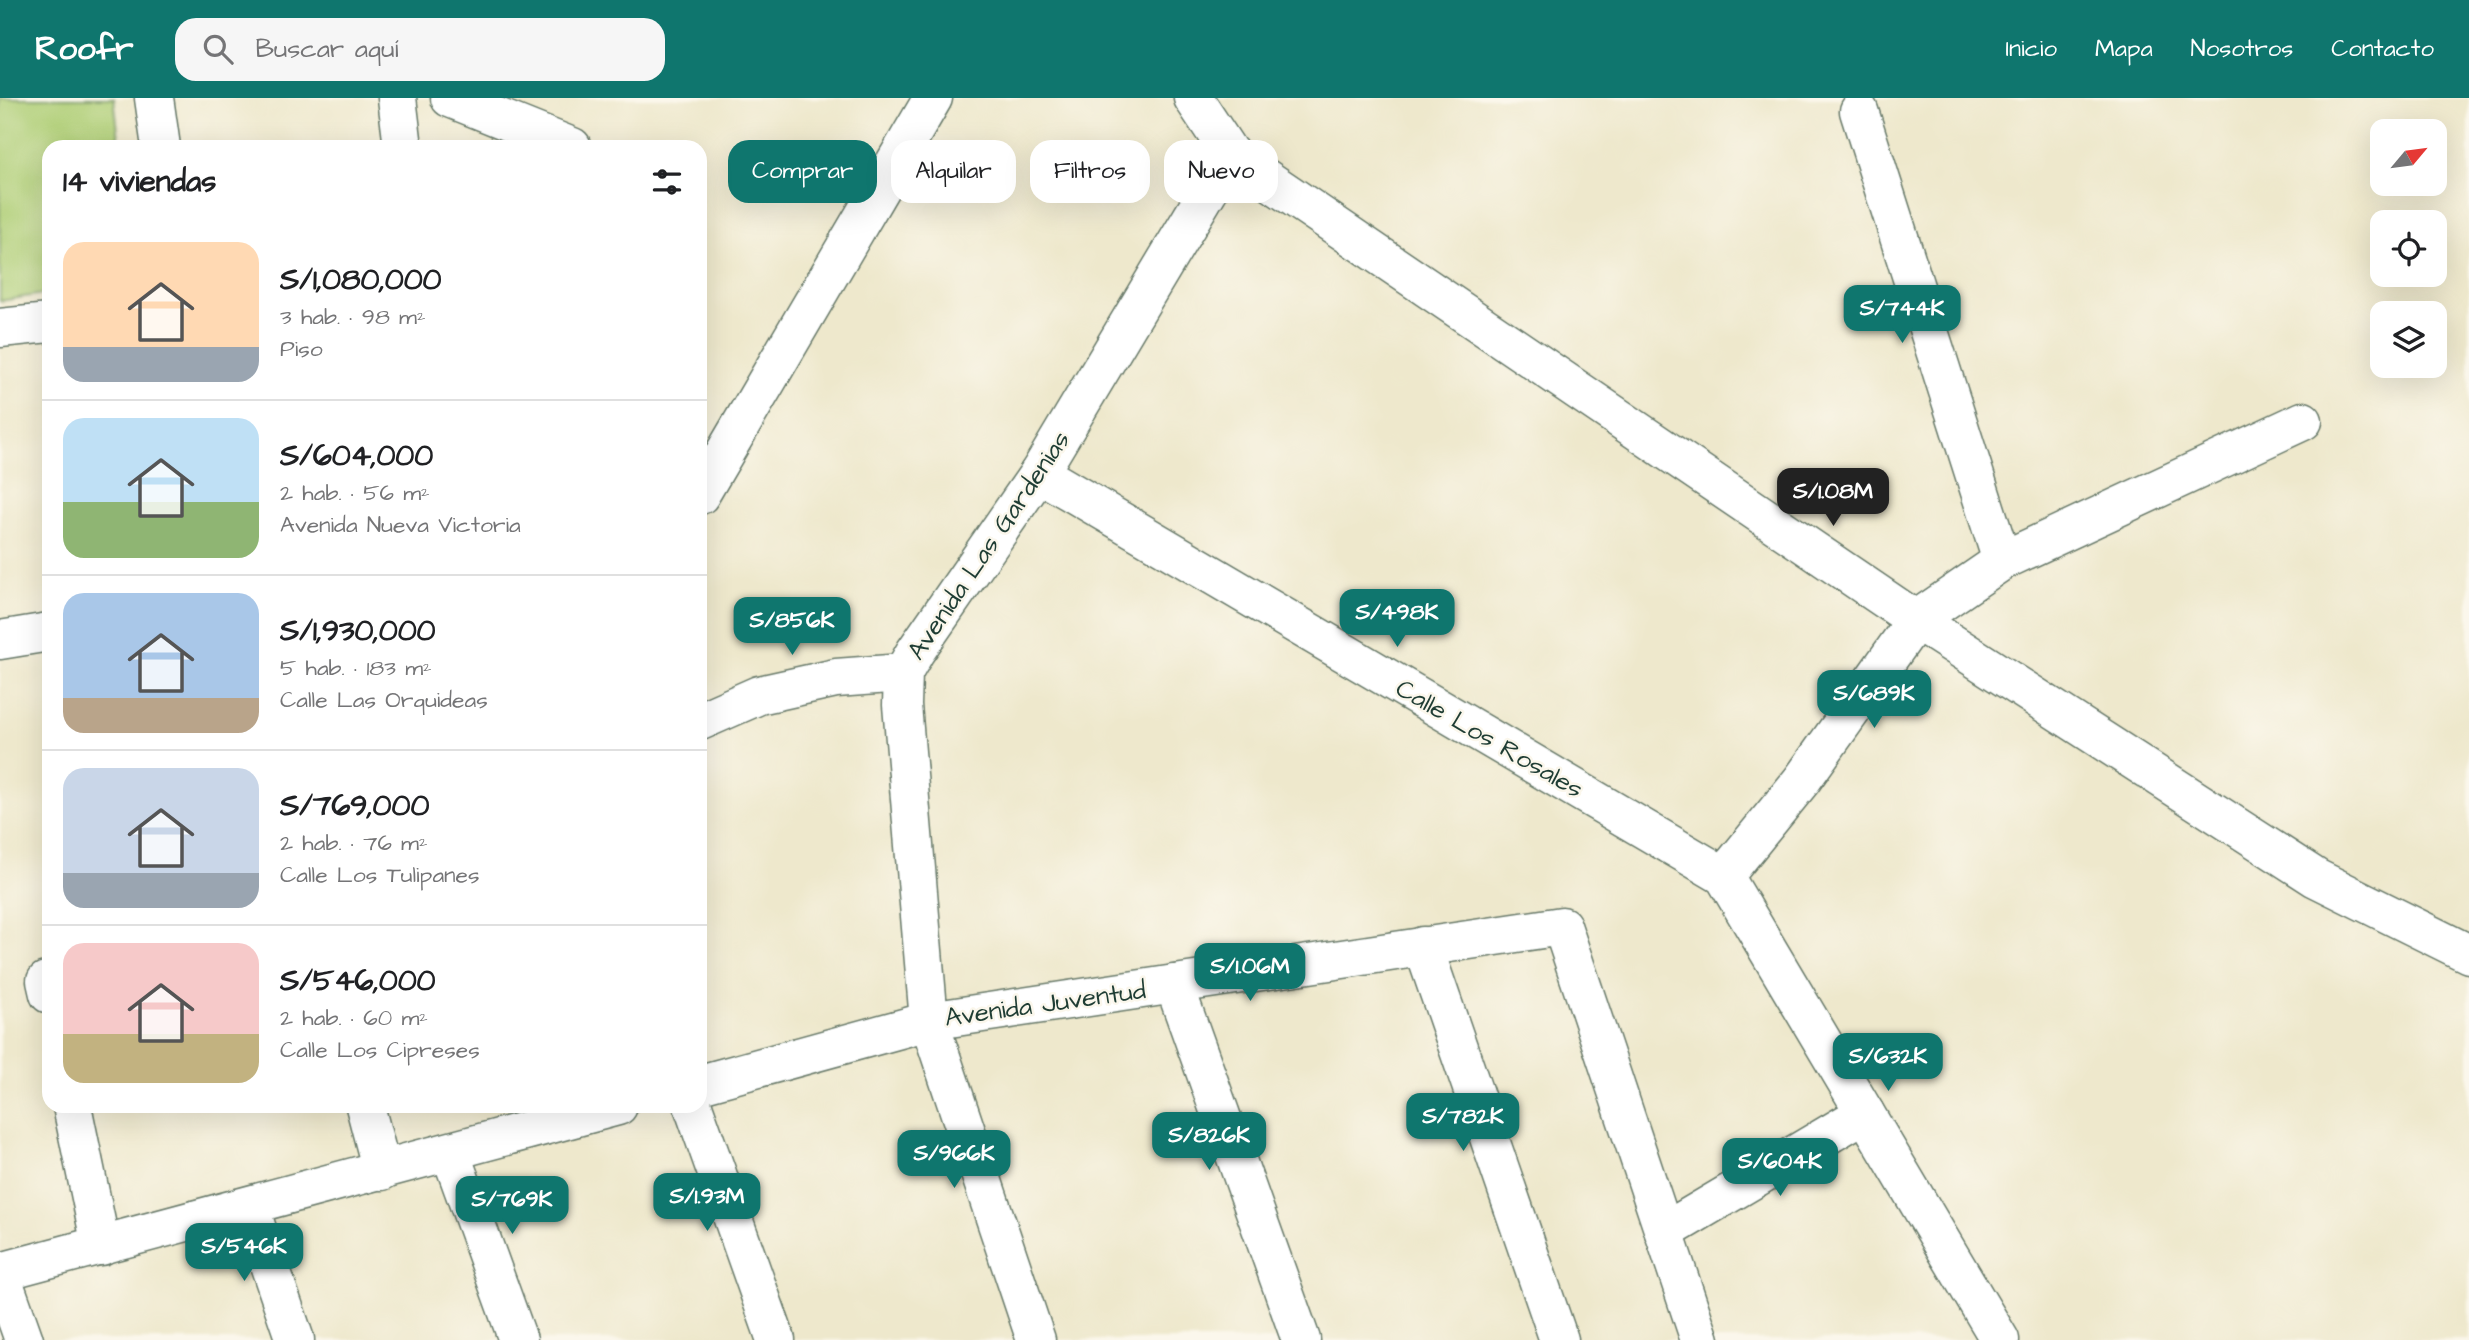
<!DOCTYPE html>
<html lang="es">
<meta charset="utf-8">
<style>
body{margin:0;font-family:"Architects Daughter",sans-serif;background:#f6f6f6;color:#202124;height:100vh;display:flex;flex-direction:column;font-size:26px;white-space:nowrap}
*{box-sizing:border-box;margin:0}
p{font-size:23px;color:#757577}
.icon{flex:none;width:38px;height:38px;fill:none;stroke:currentColor;stroke-width:2;stroke-linecap:round;stroke-linejoin:round}
.map{position:relative;flex:1;overflow:hidden}
.panel{position:absolute;left:42px;top:42px;width:665px;height:973px;display:flex;flex-direction:column;background:#fff;border-radius:21px;box-shadow:0 7px 28px #0002}
.panel>*{flex:none}
.top-card{position:absolute;left:728px;top:42px;width:665px;height:63px;display:flex;gap:14px}
.needle{width:46px;rotate:61deg}
.buttons{position:absolute;left:2370px;top:21px;display:grid;gap:14px}
.buttons a{display:grid;place-items:center;width:77px;height:77px;border-radius:14px;background:#fff;box-shadow:0 7px 28px #0002;font-size:35px}
.price{position:absolute;translate:-50% -60px;padding:0 16px;border-radius:14px;background:#0f766e;color:#fff;font-size:23px;line-height:46px;filter:drop-shadow(0 2px 4px #0008)}
.price::after{content:'';position:absolute;left:50%;top:42px;width:21px;height:16px;margin-left:-10px;background:inherit;clip-path:polygon(0 0,100% 0,50% 100%)}
.price.current{background:#222;color:#fff}
ul{padding:0;list-style:none}
li{display:flex;align-items:center;gap:21px;height:175px;padding:0 21px}
li+li{border-top:2px solid #e0e0e0}
li span{display:grid;place-items:center;flex:none;width:196px;height:140px;border-radius:21px;color:#555}
li>.icon{margin-inline-start:auto}
span .icon{width:84px;height:84px;fill:#fffc;stroke-width:1}
li b{font-size:30px}
h2{display:flex;justify-content:space-between;align-items:center;height:84px;padding:0 21px;font-size:30px}
.chip{padding:0 24px;border-radius:21px;background:#fff;box-shadow:0 7px 28px #0002;font-size:24px;line-height:63px}
.chip.current{background:#0f766e;color:#fff}
header{display:flex;align-items:center;gap:42px;box-sizing:border-box;height:98px;padding:0 35px;background:#0f766e;color:#fff}
header strong{font-size:33px}
nav{display:flex;gap:38px;margin-inline-start:auto;font-size:24px}
.search{width:490px;height:63px;background:#f6f6f6;display:flex;align-items:center;gap:18px;box-sizing:border-box;padding:0 24px;border-radius:21px;color:#757577;font-size:26px}
.map>svg:first-child{display:block}
</style>
<header>
<strong>Roofr</strong>
<div class="search"><svg class="icon" aria-label="search" viewBox="0 0 24 24"><circle cx="10" cy="10" r="6"/><path d="M15 15l6 6"/></svg>Buscar aquí</div>
<nav><a>Inicio</a><a>Mapa</a><a>Nosotros</a><a>Contacto</a></nav>
</header>
<div class="map">
<svg width="2469" height="1242" viewBox="0 0 2469 1242">
<rect width="100%" height="100%" fill="#fbf7ec"/>
<filter id="ink" filterUnits="userSpaceOnUse"><feTurbulence type="fractalNoise" baseFrequency=".0143" numOctaves="2"/><feDisplacementMap in="SourceGraphic" scale="14" xChannelSelector="R" yChannelSelector="G"/><feConvolveMatrix kernelMatrix="1 2 1 2 8 2 1 2 1" color-interpolation-filters="sRGB"/></filter>
<filter id="wash" filterUnits="userSpaceOnUse"><feTurbulence type="fractalNoise" baseFrequency=".00686" numOctaves="4" result="noise"/><feDisplacementMap in="SourceGraphic" scale="28" xChannelSelector="R" yChannelSelector="G"/><feGaussianBlur stdDeviation="1.57" result="paint"/><feColorMatrix in="noise" values="0 0 0 0 0 0 0 0 0 0 0 0 0 0 0 0 0 1.4 0 .05"/><feComposite in="paint" operator="in"/></filter>
<g filter="url(#wash)">
<rect width="100%" height="100%" fill="#eee8cc"/>
<polygon fill="#aece75" stroke="#668654" stroke-width="2" points="0,0 114,0 120,49 49,49 49,195 0,203"/>
</g>
<g filter="url(#ink)">
<g fill="none" stroke-linecap="round" stroke-linejoin="round">
<defs>
<g id="minor">
<polyline points="154,0 161,49"/>
<polyline points="397,0 403,49"/>
<polyline points="450,0 572,49"/>
<polyline points="1193,0 1230,56 1916,522 2316,780 2469,856"/>
<polyline points="1859,13 2002,463"/>
<polyline points="0,230 49,225"/>
<polyline points="1039,375 1724,778 2000,1242"/>
<polyline points="700,397 933,0"/>
<polyline points="0,542 49,534"/>
<polyline points="700,623 759,597 836,580 903,575"/>
<polyline points="1724,778 1802,682 1916,522 2002,463 2303,323"/>
<polyline points="1423,848 1559,1242"/>
<polyline points="46,883 49,896"/>
<polyline points="1174,886 1301,1242"/>
<polyline points="700,986 929,923 1562,828 1700,1242"/>
<polyline points="72,1008 101,1148"/>
<polyline points="365,1008 382,1073"/>
<polyline points="693,1008 776,1242"/>
<polyline points="450,1054 518,1242"/>
<polyline points="249,1108 295,1242"/>
<polyline points="1664,1134 1865,1015"/>
<polyline points="0,1174 618,1008"/>
<polyline points="0,1174 24,1242"/>
<polyline points="1036,1242 929,923 902,607 903,575 915,554 1039,375 1230,56"/>
</g>
</defs>
<use href="#minor" stroke="#677969" stroke-width="41"/>
<use href="#minor" stroke="#fff" stroke-width="38"/>
</g>
</g>
<g text-anchor="middle" stroke-width="5" stroke-linejoin="round" paint-order="stroke">
<g font-size="26" fill="#1f3d34" stroke="#fbf7ec">
<text transform="translate(988 447) rotate(-56)" y="9">Avenida Las Gardenias</text>
<text transform="translate(1490 640) rotate(30)" y="9">Calle Los Rosales</text>
<text transform="translate(1045 905) rotate(-8)" y="9">Avenida Juventud</text>
</g>
</g>
</svg>
<div class="buttons">
<a><svg class="needle" viewBox="-14 -14 28 28"><path d="M0-13l5 13h-10z" fill="#e53935"/><path d="M0 13l5-13h-10z" fill="#757577"/></svg></a>
<a><svg class="icon" aria-label="locate" viewBox="0 0 24 24"><circle cx="12" cy="12" r="6"/><path d="M12 2v4M12 18v4M2 12h4M18 12h4"/></svg></a>
<a><svg class="icon" aria-label="layers" viewBox="0 0 24 24"><path d="M12 4l9 5-9 5-9-5zM3 14l9 5 9-5"/></svg></a>
</div>
<b class="price" style="left:1902px;top:247px">S/744K</b>
<b class="price current" style="left:1833px;top:430px">S/1.08M</b>
<b class="price" style="left:1397px;top:551px">S/498K</b>
<b class="price" style="left:792px;top:559px">S/856K</b>
<b class="price" style="left:1874px;top:632px">S/689K</b>
<b class="price" style="left:1250px;top:905px">S/1.06M</b>
<b class="price" style="left:1888px;top:995px">S/632K</b>
<b class="price" style="left:1463px;top:1055px">S/782K</b>
<b class="price" style="left:1209px;top:1074px">S/826K</b>
<b class="price" style="left:954px;top:1092px">S/966K</b>
<b class="price" style="left:1780px;top:1100px">S/604K</b>
<b class="price" style="left:707px;top:1135px">S/1.93M</b>
<b class="price" style="left:512px;top:1138px">S/769K</b>
<b class="price" style="left:244px;top:1185px">S/546K</b>
<div class="top-card">
<a class="chip current">Comprar</a>
<a class="chip">Alquilar</a>
<a class="chip">Filtros</a>
<a class="chip">Nuevo</a>
</div>
<section class="panel">
<h2>14 viviendas<svg class="icon" aria-label="filters" viewBox="0 0 24 24"><path d="M4 7h16M4 17h16"/><circle cx="9" cy="7" r="2"/><circle cx="15" cy="17" r="2"/></svg></h2>
<ul>
<li><span style="background:linear-gradient(#ffd9b3 75%,#9aa5b1 0)"><svg class="icon" aria-label="home" viewBox="0 0 24 24"><path d="M3 11l9-7 9 7M6 9v11h12V9"/></svg></span><div><b>S/1,080,000</b><p>3 hab. · 98 m²</p><p>Piso</p></div></li>
<li><span style="background:linear-gradient(#bfe0f5 60%,#8fb573 0)"><svg class="icon" aria-label="home" viewBox="0 0 24 24"><path d="M3 11l9-7 9 7M6 9v11h12V9"/></svg></span><div><b>S/604,000</b><p>2 hab. · 56 m²</p><p>Avenida Nueva Victoria</p></div></li>
<li><span style="background:linear-gradient(#a9c7e8 75%,#b9a48a 0)"><svg class="icon" aria-label="home" viewBox="0 0 24 24"><path d="M3 11l9-7 9 7M6 9v11h12V9"/></svg></span><div><b>S/1,930,000</b><p>5 hab. · 183 m²</p><p>Calle Las Orquideas</p></div></li>
<li><span style="background:linear-gradient(#c9d6e8 75%,#9aa5b1 0)"><svg class="icon" aria-label="home" viewBox="0 0 24 24"><path d="M3 11l9-7 9 7M6 9v11h12V9"/></svg></span><div><b>S/769,000</b><p>2 hab. · 76 m²</p><p>Calle Los Tulipanes</p></div></li>
<li><span style="background:linear-gradient(#f6c9c9 65%,#c2b280 0)"><svg class="icon" aria-label="home" viewBox="0 0 24 24"><path d="M3 11l9-7 9 7M6 9v11h12V9"/></svg></span><div><b>S/546,000</b><p>2 hab. · 60 m²</p><p>Calle Los Cipreses</p></div></li>
</ul>
</section>
</div>
